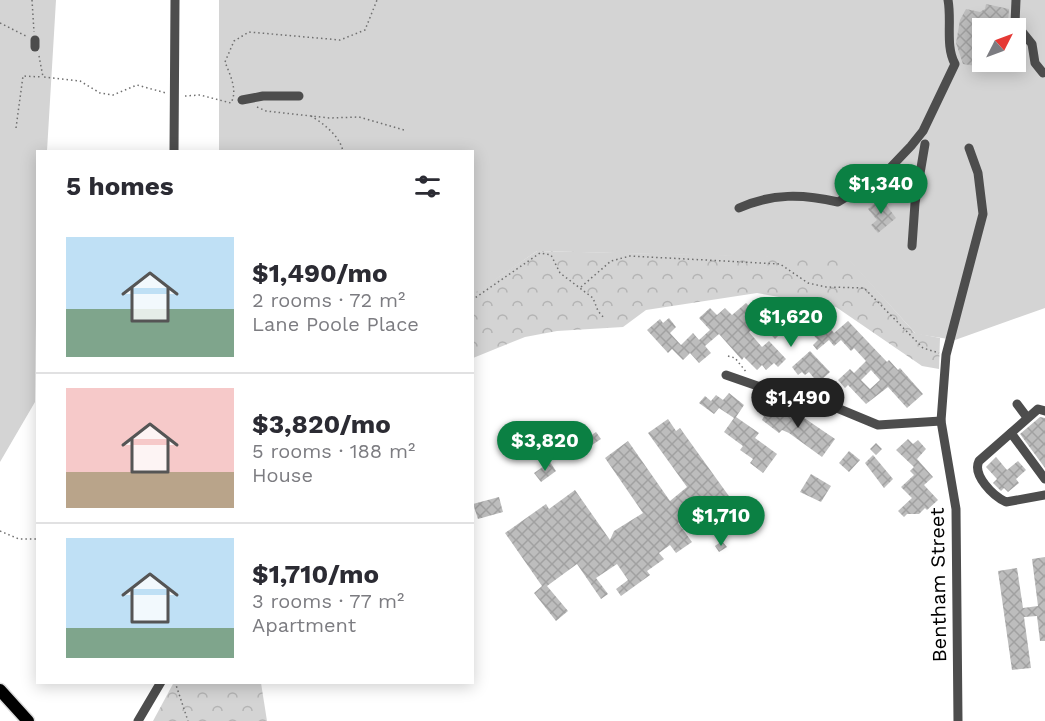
<!DOCTYPE html>
<meta charset="utf-8">
<style>
body{margin:0;font-family:"Work Sans",sans-serif;background:#f7f7f7;color:#2b2b33;height:100vh;display:flex;flex-direction:column;font-size:22px;white-space:nowrap}
*{box-sizing:border-box;margin:0}
p{font-size:20px;color:#7c7c81}
.icon{flex:none;width:33px;height:33px;fill:none;stroke:currentColor;stroke-width:2;stroke-linecap:round;stroke-linejoin:round}
.map{position:relative;flex:1;overflow:hidden}
.panel{position:absolute;left:36px;top:150px;width:438px;height:534px;display:flex;flex-direction:column;background:#fff;border-radius:0px;box-shadow:0 3px 15px #0003}
.panel>*{flex:none}
.needle{width:39px;rotate:48deg}
.tools{position:absolute;left:972px;top:18px;display:grid;gap:12px}
.tools a{display:grid;place-items:center;width:54px;height:54px;border-radius:0px;background:#fff;box-shadow:0 3px 15px #0003;font-size:30px}
.price{position:absolute;translate:-50% -51px;padding:0 14px;border-radius:21px;background:#0b8043;color:#fff;font-size:20px;line-height:39px;filter:drop-shadow(0 2px 3px #0008)}
.price::after{content:'';position:absolute;left:50%;top:36px;width:18px;height:14px;margin-left:-9px;background:inherit;clip-path:polygon(0 0,100% 0,50% 100%)}
.price.on{background:#222;color:#fff}
ul{padding:0;list-style:none}
li{display:flex;align-items:center;gap:18px;height:150px;padding:0 30px}
li+li{border-top:2px solid #e1e1e2}
li span{display:grid;place-items:center;flex:none;width:168px;height:120px;border-radius:0px;color:#555}
li>.icon{margin-inline-start:auto}
span .icon{width:72px;height:72px;fill:#fffc;stroke-width:1}
li b{font-size:26px}
h2{display:flex;justify-content:space-between;align-items:center;height:72px;padding:0 30px;font-size:26px}
.map>svg:first-child{display:block}
</style>
<div class="map">
<svg width="1045" height="721" viewBox="0 0 1045 721">
<defs>
<pattern id="forest-crowns" width="20" height="18" patternUnits="userSpaceOnUse" patternTransform="scale(1.5)"><rect width="20" height="18" fill="#d4d4d4"/><path d="M2 6a3 3 0 1 1 6 0M12 15a3 3 0 1 1 6 0" fill="none" stroke="#b4b4b4"/></pattern>
<pattern id="building-cross-hatch" width="8" height="8" patternUnits="userSpaceOnUse" patternTransform="scale(1.5)"><rect width="8" height="8" fill="#bdbdbd"/><path d="M0 0l8 8M0 8l8-8" fill="none" stroke="#a1a1a1"/></pattern>
</defs>
<rect width="100%" height="100%" fill="#fff"/>
<g fill="#d4d4d4" fill-rule="evenodd">
<polygon points="0,0 56,0 47,151 38,152 35,402 0,462"/>
<path d="M219,0H1045V308L955,340L916,334L848,259L537,251L473,295L472,152L219,151ZM982,28H1016V62H982Z"/>
</g>
<g fill="url(#forest-crowns)">
<polygon points="537,251 848,258 915,333 940,338 939,369 922,366 836,307 757,293 646,310 623,327 557,331 525,337 473,358 473,294"/>
<polygon points="174,682 261,683 267,721 153,721"/>
</g>
<g fill="url(#building-cross-hatch)" fill-rule="evenodd">
<polygon points="986,4 1009,9 1008,22 1000,22 999,28 982,28 982,62 990,62 989,71 976,70 976,66 963,64 956,43 960,20 966,9 980,12 985,9"/>
<polygon points="881,198 896,218 878,233 871,225 877,220 868,209"/>
<path d="M746,303L754,312L760,307L769,318L774,313L779,320L793,307L805,320L812,314L819,321L821,318L834,333L848,321L887,362L889,360L898,370L900,368L923,394L907,408L888,387L866,404L848,385L845,388L838,380L850,369L854,373L866,361L854,348L851,351L841,340L834,346L829,340L817,350L813,345L818,340L804,325L792,336L785,329L775,339L759,322L749,332L762,347L769,341L786,359L778,367L774,363L766,370L762,365L757,370L744,357L742,360L719,334L705,346L711,353L699,363L690,353L683,360L672,349L668,353L647,330L660,319L663,323L669,318L676,327L670,333L681,345L693,333L699,340L710,330L699,318L710,308L717,315L725,308L732,315ZM871,370L880,380L870,389L861,380Z"/>
<polygon points="810,351 830,372 818,383 809,372 805,375 802,372 798,375 792,367"/>
<polygon points="729,393 744,405 736,417 759,433 755,438 777,454 763,473 750,463 753,459 740,450 743,446 724,432 734,418 719,408 714,414 699,403 705,396 711,401 716,395 723,400"/>
<polygon points="772,401 790,416 794,411 835,439 822,457 789,433 782,430 779,433 762,420 764,416 762,415"/>
<polygon points="1040,417 1045,418 1045,468 1020,434"/>
<polygon points="668,419 676,431 680,428 731,499 714,511 708,502 678,523 692,542 676,553 670,545 659,553 664,559 647,571 650,575 621,596 616,589 628,580 617,564 596,578 608,594 601,599 577,564 547,586 568,611 556,621 534,593 542,586 505,533 546,504 549,509 575,490 610,540 614,531 643,513 605,458 628,441 670,501 687,487 648,433"/>
<polygon points="596,432 601,439 586,449 581,442"/>
<polygon points="908,439 913,444 918,440 926,449 917,459 933,477 924,485 938,500 927,510 925,508 919,514 907,514 904,517 898,511 912,498 901,487 914,475 910,471 914,467 896,450"/>
<polygon points="876,443 882,449 876,455 870,449"/>
<polygon points="849,451 860,460 849,472 839,463"/>
<polygon points="873,455 893,479 884,488 865,463"/>
<polygon points="996,457 1007,470 1018,461 1026,470 1016,479 1019,483 1008,492 1004,488 1001,491 993,483 997,479 986,467"/>
<polygon points="550,462 556,471 541,482 534,473"/>
<polygon points="811,474 831,486 821,502 800,492"/>
<polygon points="499,497 503,512 478,519 473,504"/>
<polygon points="722,541 727,547 719,552 715,546"/>
<polygon points="1045,557 1045,641 1040,641 1037,616 1024,617 1031,668 1012,670 998,571 1017,568 1023,608 1038,606 1032,559"/>
</g>
<g fill="none" stroke-linecap="round" stroke-linejoin="round">
<defs>
<polyline id="major" points="0,690 28,721"/>
</defs>
<use href="#major" stroke="#dbdbdb" stroke-width="15"/>
<g stroke="#6f6f6f" stroke-width="1.5" stroke-dasharray="1.5 3" stroke-linecap="butt">
<polyline points="32,0 34,32"/>
<polyline points="0,23 28,37"/>
<polyline points="39,56 43,77 80,81 100,93 113,95 137,85 166,93"/>
<path d="M185,96L200,95L231,103C238,90 230,75 225,62L234,41L249,32L340,40L365,30L377,0"/>
<polyline points="257,107 266,111 329,118 359,117 404,130"/>
<path d="M311,116C323,123 341,137 343,152"/>
<polyline points="16,128 23,76 42,77"/>
<polyline points="581,287 611,261 630,256 780,264 808,283 826,287 864,288 923,348 939,353"/>
<polyline points="472,300 540,253 551,255 560,273 593,298 598,311 604,318"/>
<polyline points="728,356 735,358 747,373"/>
<polyline points="0,531 19,539 38,539"/>
<polyline points="175,682 188,721"/>
</g>
<g stroke="#4d4d4d" stroke-width="9">
<polyline points="1016,0 1015,23 1032,44 1035,63 1043,73"/>
<polyline points="35,40 35,47"/>
<polyline points="242,100 263,96 299,96"/>
<polyline points="174,152 175,0"/>
<path d="M847,197L867,176L890,168L911,146L923,131L955,64C945,46 952,21 948,0"/>
<path d="M739,208C772,193 803,194 838,202L848,196"/>
<polyline points="912,246 915,203 925,144"/>
<polyline points="726,375 766,389 796,391 878,425 941,421"/>
<polyline points="1017,404 1026,416"/>
<path d="M1045,411L1038,409L979,461C972,475 993,496 1006,502L1045,495"/>
<polyline points="1011,433 1045,479"/>
<polyline points="138,721 161,682"/>
<polyline points="958,721 956,509 941,421 946,355 983,214 978,173 969,148"/>
</g>
<use href="#major" stroke="#000" stroke-width="12"/>
</g>
<g text-anchor="middle" stroke-width="4.5" stroke-linejoin="round" paint-order="stroke">
<g font-size="20" fill="#000" stroke="#fff">
<text transform="translate(938 585) rotate(-91)" y="7">Bentham Street</text>
</g>
</g>
</svg>
<div class="tools">
<a><svg class="needle" viewBox="-14 -14 28 28"><path d="M0-13l5 13h-10z" fill="#e53935"/><path d="M0 13l5-13h-10z" fill="#7c7c81"/></svg></a>
</div>
<b class="price" style="left:881px;top:215px">$1,340</b>
<b class="price" style="left:791px;top:348px">$1,620</b>
<b class="price on" style="left:798px;top:429px">$1,490</b>
<b class="price" style="left:545px;top:472px">$3,820</b>
<b class="price" style="left:721px;top:547px">$1,710</b>
<section class="panel">
<h2>5 homes<svg class="icon" aria-label="filters" viewBox="0 0 24 24"><path d="M4 7h16M4 17h16"/><circle cx="9" cy="7" r="2"/><circle cx="15" cy="17" r="2"/></svg></h2>
<ul>
<li><span style="background:linear-gradient(#bfe0f5 60%,#7fa58c 0)"><svg class="icon" aria-label="home" viewBox="0 0 24 24"><path d="M3 11l9-7 9 7M6 9v11h12V9"/></svg></span><div><b>$1,490/mo</b><p>2 rooms · 72 m²</p><p>Lane Poole Place</p></div></li>
<li><span style="background:linear-gradient(#f6c9c9 70%,#b9a48a 0)"><svg class="icon" aria-label="home" viewBox="0 0 24 24"><path d="M3 11l9-7 9 7M6 9v11h12V9"/></svg></span><div><b>$3,820/mo</b><p>5 rooms · 188 m²</p><p>House</p></div></li>
<li><span style="background:linear-gradient(#bfe0f5 75%,#7fa58c 0)"><svg class="icon" aria-label="home" viewBox="0 0 24 24"><path d="M3 11l9-7 9 7M6 9v11h12V9"/></svg></span><div><b>$1,710/mo</b><p>3 rooms · 77 m²</p><p>Apartment</p></div></li>
</ul>
</section>
</div>
